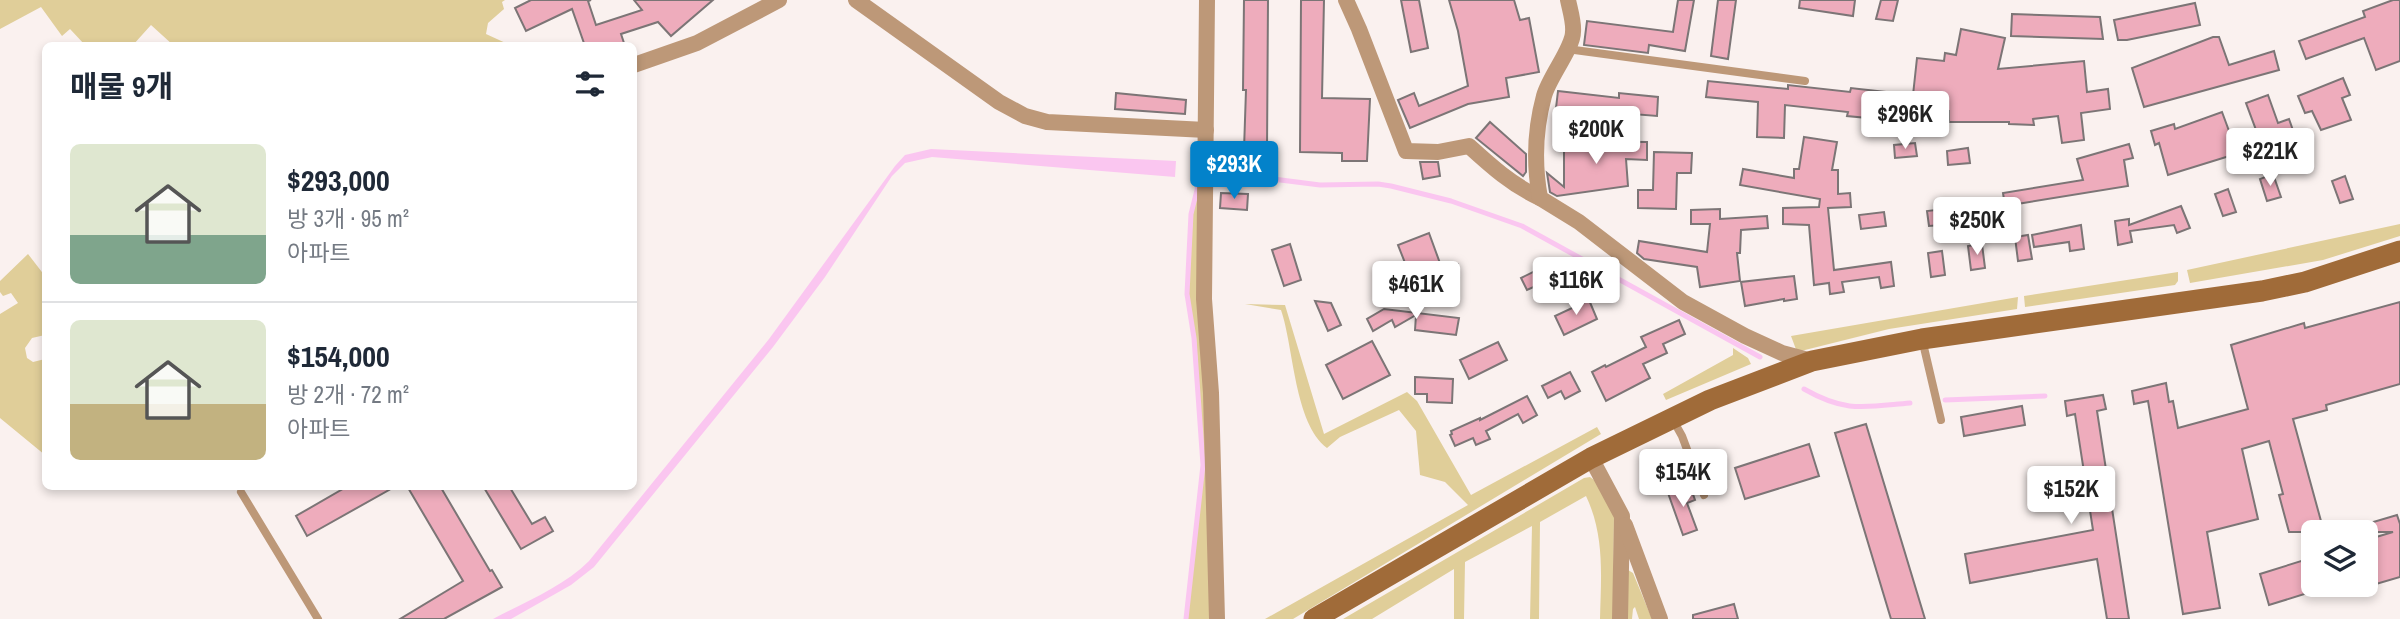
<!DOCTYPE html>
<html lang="ko">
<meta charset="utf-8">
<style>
body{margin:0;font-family:"Archivo Narrow","Noto Sans KR",sans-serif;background:#f2f2f3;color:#1f2937;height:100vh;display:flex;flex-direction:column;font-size:26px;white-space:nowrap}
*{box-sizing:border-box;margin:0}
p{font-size:23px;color:#747a83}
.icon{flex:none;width:38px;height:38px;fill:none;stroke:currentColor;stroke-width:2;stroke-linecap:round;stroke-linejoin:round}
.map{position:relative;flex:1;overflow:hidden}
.side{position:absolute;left:42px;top:42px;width:595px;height:448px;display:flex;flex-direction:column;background:#fff;border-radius:10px;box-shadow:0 4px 10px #0003}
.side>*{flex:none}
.controls{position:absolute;left:2301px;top:520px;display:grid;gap:14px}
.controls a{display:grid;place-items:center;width:77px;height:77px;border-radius:10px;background:#fff;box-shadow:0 4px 10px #0003;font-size:35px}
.price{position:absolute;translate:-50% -60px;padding:0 16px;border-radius:7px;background:#fff;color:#222;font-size:23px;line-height:46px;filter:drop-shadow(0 2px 4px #0008)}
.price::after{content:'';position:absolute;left:50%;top:42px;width:21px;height:16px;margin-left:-10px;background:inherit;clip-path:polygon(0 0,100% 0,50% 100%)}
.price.active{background:#0382ca;color:#fff}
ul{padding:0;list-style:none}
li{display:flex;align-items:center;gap:21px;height:175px;padding:0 28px}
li+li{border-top:2px solid #e0e1e3}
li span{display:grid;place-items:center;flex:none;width:196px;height:140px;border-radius:10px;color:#555}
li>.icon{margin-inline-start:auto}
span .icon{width:84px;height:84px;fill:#fffc;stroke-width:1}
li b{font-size:30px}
h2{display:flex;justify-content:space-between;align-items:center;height:84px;padding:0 28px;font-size:30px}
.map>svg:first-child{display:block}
</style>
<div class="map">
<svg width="2400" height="619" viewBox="0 0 2400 619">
<rect width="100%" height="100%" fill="#faf1ef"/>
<g fill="#e0ce99">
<polygon points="0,0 505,0 502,2 504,9 488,23 486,34 510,45 173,45 151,25 133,45 85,45 70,29 62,36 41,7 0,29"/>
<polygon points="1196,148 1199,149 1215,619 1187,619 1204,465 1196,338 1188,293 1193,214 1199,187"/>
<polygon points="2400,224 2400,236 2323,260 2190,283 2187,270"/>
<polygon points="28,254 45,276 45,335 32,338 25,348 27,358 33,362 45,359 45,455 0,418 0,314 18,303 11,293 3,296 0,292 0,281"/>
<polygon points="2178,272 2178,281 2175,285 2025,307 2024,296"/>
<polygon points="2018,297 2017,309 1889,329 1797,352 1791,336"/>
<path d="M1245,304L1285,305L1324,434L1407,392L1417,401L1471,495L1597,427L1601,434L1293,619H1265L1468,505L1445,482L1420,475L1416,431L1399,410L1340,437L1327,448C1294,423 1294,348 1281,310Z"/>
<polygon points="1733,348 1748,358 1751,364 1666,400 1663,394 1733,355"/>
<path d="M1590,477L1597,482L1614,513L1613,619H1600C1601,576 1605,536 1586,496L1540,522L1539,619H1530L1532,526L1465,562L1464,619H1454V569L1372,619H1343L1584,478Z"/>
<polygon points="1628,570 1633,573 1652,619 1639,619 1635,607 1633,609 1632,619 1624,619"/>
</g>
<path fill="#fac6f0" d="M931,149L1176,161L1175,177L932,157L905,163L892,176L825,277L773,347L594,567L571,585L511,619H493C525,602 563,587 589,561L769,339L895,166L905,155Z"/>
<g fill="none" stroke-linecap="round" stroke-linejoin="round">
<g stroke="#fac6f0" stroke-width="5">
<polyline points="1197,155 1198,177"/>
<polyline points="1234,174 1320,185 1378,184 1391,186 1451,201 1522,226 1760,357"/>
<path d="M1804,389C1846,413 1864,407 1910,403"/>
<polyline points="1945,400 2045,396"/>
<polyline points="1186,619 1203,465 1194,338 1187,294 1191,214 1198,186"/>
</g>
</g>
<g fill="#eeacbc" stroke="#7c7576" stroke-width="2">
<polygon points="531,0 591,0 588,1 596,25 642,10 634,0 713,0 671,36 658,22 621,34 625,46 585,46 572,9 526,31 515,8"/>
<polygon points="1244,0 1268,0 1267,151 1244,150 1246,90 1243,90"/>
<polygon points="1301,0 1324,0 1322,98 1370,99 1367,161 1342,161 1342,153 1300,152"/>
<polygon points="1401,0 1419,0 1428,48 1411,52"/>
<polygon points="1449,0 1514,0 1520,20 1529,18 1539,72 1506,78 1509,97 1468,104 1410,128 1398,100 1414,93 1419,106 1468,86 1458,31"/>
<polygon points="1678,0 1694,0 1685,51 1649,45 1648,53 1584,45 1587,21 1673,32"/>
<polygon points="1718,0 1736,0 1728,59 1711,56"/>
<polygon points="1800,0 1855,0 1853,16 1799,8"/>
<polygon points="1881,0 1898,0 1893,21 1876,19"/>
<polygon points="2393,0 2400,0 2400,61 2376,70 2364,38 2306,59 2299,41 2365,17 2363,11"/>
<polygon points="2195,3 2200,25 2127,40 2118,40 2114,20"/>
<polygon points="2012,14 2100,17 2103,39 2011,36"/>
<polygon points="1961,29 2005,38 1998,69 2084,61 2087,92 2108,89 2110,109 2081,113 2084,140 2062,143 2058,116 2033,119 2034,125 2009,124 2009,122 1949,122 1949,111 1901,107 1899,121 1847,116 1848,112 1785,105 1784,138 1757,137 1758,102 1706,97 1708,81 1788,89 1788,85 1850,92 1851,88 1859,89 1913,95 1917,58 1944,61 1945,53 1956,55"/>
<polygon points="2213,37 2219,37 2229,65 2274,51 2279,70 2144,107 2132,68"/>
<polygon points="2343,78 2350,95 2342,98 2351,120 2321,130 2312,111 2305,113 2298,96"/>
<polygon points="1558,91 1619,98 1619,93 1658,97 1657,116 1608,112 1608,114 1556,108"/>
<polygon points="1116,93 1186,100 1185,114 1115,109"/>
<polygon points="2268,95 2278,123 2289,119 2296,139 2254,154 2252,149 2168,175 2159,143 2155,145 2151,131 2174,124 2175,129 2222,112 2232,139 2256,130 2246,103"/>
<polygon points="1490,122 1526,154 1526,172 1523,176 1476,138"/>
<polygon points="1804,137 1837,142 1832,170 1838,170 1838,194 1850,193 1851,207 1828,208 1834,270 1891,262 1894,286 1881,288 1879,277 1842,282 1844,292 1830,294 1829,283 1814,285 1809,225 1783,224 1783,208 1819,207 1820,199 1740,185 1743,169 1794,178 1794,169 1799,169"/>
<polygon points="1564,141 1647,142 1647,160 1626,159 1628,186 1557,196 1550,192 1547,173 1564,187"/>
<polygon points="1915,143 1917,156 1895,158 1894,145"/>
<polygon points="2129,144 2133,158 2124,160 2128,186 2005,206 2003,193 2083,180 2077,159"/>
<polygon points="1968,148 1970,163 1948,165 1947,151"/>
<polygon points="1654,152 1692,153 1691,173 1677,173 1676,209 1638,208 1638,190 1653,190"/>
<polygon points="1420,162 1438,162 1440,176 1423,179"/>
<polygon points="2273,174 2281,197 2267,201 2260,179"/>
<polygon points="2345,176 2353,199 2340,203 2332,181"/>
<polygon points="2228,189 2236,212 2223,216 2215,194"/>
<polygon points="1221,193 1248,194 1247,210 1220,208"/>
<polygon points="2181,206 2190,228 2177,233 2174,225 2130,231 2132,242 2118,245 2115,221 2129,219 2129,225"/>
<polygon points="1952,208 1954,224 1929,226 1927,211"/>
<polygon points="1720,209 1720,219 1767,216 1768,228 1741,230 1740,253 1737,253 1740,281 1700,287 1697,267 1644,259 1637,253 1639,241 1707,252 1710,224 1691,224 1691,210"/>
<polygon points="1884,212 1886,226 1861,229 1859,215"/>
<polygon points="2081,225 2084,249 2070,251 2069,242 2034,247 2032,235"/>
<polygon points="1429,233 1441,266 1458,264 1459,277 1409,282 1407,268 1398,245"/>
<polygon points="2028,235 2032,259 2018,261 2015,237"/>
<polygon points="1290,244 1301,280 1284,286 1272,250"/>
<polygon points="1982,244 1985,268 1971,270 1968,246"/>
<polygon points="1942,251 1945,275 1931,277 1928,253"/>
<polygon points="1541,268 1547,281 1527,290 1521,278"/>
<polygon points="1794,276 1797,299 1784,301 1784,299 1745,306 1741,282"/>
<polygon points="1589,300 1597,319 1564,335 1555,316"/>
<polygon points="1315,301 1331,303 1341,325 1328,331"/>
<polygon points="2400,302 2400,384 2326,405 2327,410 2293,419 2324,532 2289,532 2279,495 2283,494 2269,441 2242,449 2258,519 2207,532 2220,608 2183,614 2148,401 2134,404 2132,391 2166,383 2169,402 2173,401 2178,428 2248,409 2231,345 2304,323 2305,328"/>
<polygon points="1384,309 1459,318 1456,335 1415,330 1416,315 1395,327 1392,320 1373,331 1367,319"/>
<polygon points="1679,320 1685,334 1663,344 1667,353 1643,364 1650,378 1606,401 1592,372 1605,365 1606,367 1646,347 1641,337"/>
<polygon points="1372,341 1390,375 1343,399 1326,365"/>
<polygon points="1498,342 1507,360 1469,379 1460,360"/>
<polygon points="1570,372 1580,391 1565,399 1561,391 1548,398 1542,386"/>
<polygon points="1415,377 1453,379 1452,403 1427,402 1427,394 1415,394"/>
<polygon points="2103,395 2106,409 2097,411 2129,619 2107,619 2097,559 1970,583 1965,554 2093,530 2075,414 2067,416 2065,401"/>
<polygon points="1527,396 1537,415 1523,423 1518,414 1486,431 1490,439 1476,445 1473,438 1455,446 1450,435 1452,434 1451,431 1480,418 1480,420"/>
<polygon points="2022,406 2025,425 1964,436 1961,417"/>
<polygon points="1866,424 1925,619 1891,619 1835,433"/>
<polygon points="1809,444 1819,476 1745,499 1735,468"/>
<polygon points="348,486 396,486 307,536 296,516"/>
<polygon points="407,486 440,486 490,571 492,570 502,587 444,619 400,619 463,581"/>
<polygon points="483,486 509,486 532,524 545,517 553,531 521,549"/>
<polygon points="1690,486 1695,500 1687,503 1697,530 1683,535 1668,493"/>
<polygon points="2397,515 2400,524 2400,577 2376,584 2366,550 2366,540 2393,532 2353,532 2353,528"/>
<polygon points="2314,557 2314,591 2269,605 2260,574"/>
<polygon points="1734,604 1738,619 1693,619 1693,615"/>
</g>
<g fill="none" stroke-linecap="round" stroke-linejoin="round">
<g stroke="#bd9878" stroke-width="8">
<polyline points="1567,49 1805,81"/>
<polyline points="1922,339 1941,420"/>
<polyline points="1673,420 1682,436 1704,495"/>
<polyline points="241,492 318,619"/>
</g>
<g stroke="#bd9878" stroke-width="16">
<polyline points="856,0 999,102 1025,116 1047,122 1206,130"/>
<polyline points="1207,0 1204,299 1211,393 1217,619"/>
<path d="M1346,0L1359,29L1406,151L1438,152L1469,146C1491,166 1512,185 1540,198"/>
<path d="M1568,0C1570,10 1574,22 1573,32C1573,48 1549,77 1544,96C1535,129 1534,165 1540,198L1579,222L1683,302L1745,336L1782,353L1812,361"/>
<polyline points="634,65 697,43 779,0"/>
<polyline points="1591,458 1622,516 1620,619"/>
<polyline points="1625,525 1660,619"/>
</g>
<polyline stroke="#a06b39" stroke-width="21" points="1314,619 1591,458 1710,400 1812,361 1922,339 2262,291 2305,282 2400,251"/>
</g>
</svg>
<div class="controls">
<a><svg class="icon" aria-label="layers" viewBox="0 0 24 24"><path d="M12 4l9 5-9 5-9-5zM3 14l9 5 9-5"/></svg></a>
</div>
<b class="price" style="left:1905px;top:151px">$296K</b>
<b class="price" style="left:1596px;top:166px">$200K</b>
<b class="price" style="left:2270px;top:188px">$221K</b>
<b class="price active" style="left:1234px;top:201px">$293K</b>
<b class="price" style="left:1977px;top:257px">$250K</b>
<b class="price" style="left:1576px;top:317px">$116K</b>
<b class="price" style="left:1416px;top:321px">$461K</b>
<b class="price" style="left:1683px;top:509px">$154K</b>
<b class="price" style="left:2071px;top:526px">$152K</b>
<section class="side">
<h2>매물 9개<svg class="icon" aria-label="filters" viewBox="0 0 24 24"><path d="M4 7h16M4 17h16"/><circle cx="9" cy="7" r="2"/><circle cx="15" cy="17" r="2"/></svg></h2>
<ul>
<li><span style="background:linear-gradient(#dfe7d0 65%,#7fa58c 0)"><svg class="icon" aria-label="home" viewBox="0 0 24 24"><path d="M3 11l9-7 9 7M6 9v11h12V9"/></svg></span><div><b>$293,000</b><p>방 3개 · 95 m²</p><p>아파트</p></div></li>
<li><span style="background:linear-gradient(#dfe7d0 60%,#c2b280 0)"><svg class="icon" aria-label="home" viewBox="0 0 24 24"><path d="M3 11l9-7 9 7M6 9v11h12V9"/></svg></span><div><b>$154,000</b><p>방 2개 · 72 m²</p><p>아파트</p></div></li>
</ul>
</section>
</div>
